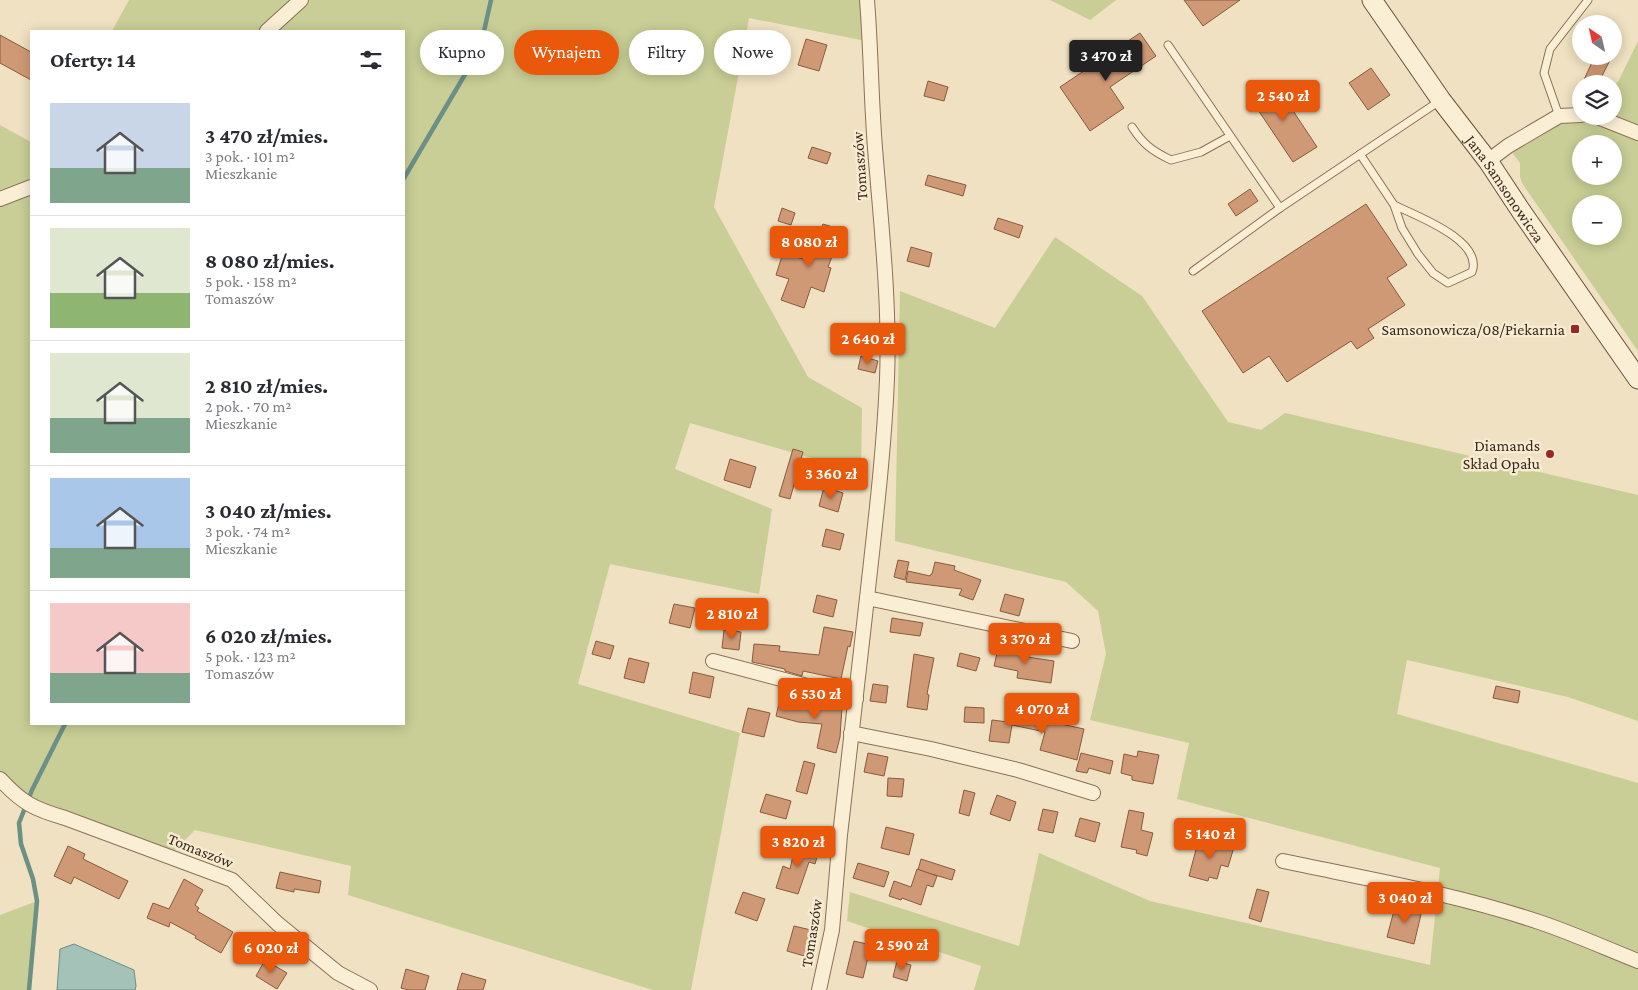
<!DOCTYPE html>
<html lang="pl">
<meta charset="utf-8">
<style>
body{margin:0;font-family:"Crimson Pro",serif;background:#f7f7f7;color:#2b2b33;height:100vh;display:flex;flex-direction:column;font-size:19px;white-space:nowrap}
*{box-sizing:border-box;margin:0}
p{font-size:16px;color:#7c7c81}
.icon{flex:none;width:28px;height:28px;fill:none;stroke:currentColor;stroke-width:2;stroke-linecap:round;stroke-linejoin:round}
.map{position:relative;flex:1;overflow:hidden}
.panel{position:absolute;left:30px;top:30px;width:375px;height:695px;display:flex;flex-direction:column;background:#fff;border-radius:0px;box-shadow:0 2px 12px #0003}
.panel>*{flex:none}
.hud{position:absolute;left:420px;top:30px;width:475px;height:45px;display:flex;gap:10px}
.needle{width:32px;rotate:326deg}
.buttons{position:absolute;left:1572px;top:15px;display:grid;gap:10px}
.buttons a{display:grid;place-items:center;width:50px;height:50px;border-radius:50%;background:#fff;box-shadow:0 2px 12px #0003;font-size:25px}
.price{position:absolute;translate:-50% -42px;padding:0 11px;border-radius:5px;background:#ea580c;color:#fff;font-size:16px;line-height:32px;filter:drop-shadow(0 1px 2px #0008)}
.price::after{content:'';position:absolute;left:50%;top:30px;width:15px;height:11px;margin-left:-8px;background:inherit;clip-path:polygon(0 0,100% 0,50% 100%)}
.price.on{background:#222;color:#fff}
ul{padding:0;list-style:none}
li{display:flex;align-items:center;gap:15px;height:125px;padding:0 20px}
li+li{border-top:1px solid #e1e1e2}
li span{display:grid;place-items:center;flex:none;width:140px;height:100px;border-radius:0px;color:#555}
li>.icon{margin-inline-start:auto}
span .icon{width:60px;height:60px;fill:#fffc;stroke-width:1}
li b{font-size:21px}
h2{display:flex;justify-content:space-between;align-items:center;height:60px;padding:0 20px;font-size:21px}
.tag{padding:0 18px;border-radius:22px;background:#fff;box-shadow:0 2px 12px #0003;font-size:18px;line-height:45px}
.tag.on{background:#ea580c;color:#fff}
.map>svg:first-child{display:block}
</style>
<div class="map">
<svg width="1638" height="990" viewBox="0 0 1638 990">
<rect width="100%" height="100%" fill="#efe1c1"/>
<g fill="#c8ce95" fill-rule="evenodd">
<polygon points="129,0 864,0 871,42 749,18 714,207 808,377 862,408 861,472 690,423 675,469 772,509 759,594 610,564 578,684 740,733 691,990 653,990 348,895 351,866 195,830 169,856 65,818 0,779 0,125 31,142 31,724 404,724 404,31 112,31"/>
<polygon points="1050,0 1116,0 1090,20"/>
<path d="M1638,41V351L1522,183L1520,177V163L1508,147L1581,105V116H1614V85L1618,82ZM1581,144H1614V176H1581ZM1581,204H1614V236H1581Z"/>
<polygon points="1055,237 1142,296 1228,422 1261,430 1285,413 1638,495 1638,721 1568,697 1407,660 1397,714 1638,783 1638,990 974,990 981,966 847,921 850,892 1019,946 1039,853 1150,901 1430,965 1440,868 1177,799 1189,743 1090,720 1106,654 1098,611 1066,582 895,541 900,291 995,328"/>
<polygon points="37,901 29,990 0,990 0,915"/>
</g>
<polygon fill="#a4c2b8" stroke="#6b9086" points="74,944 134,970 136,986 135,990 57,990 60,949"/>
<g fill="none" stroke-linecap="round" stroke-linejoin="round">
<g stroke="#6b9086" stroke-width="4.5">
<polyline points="404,178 480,49 491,0"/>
<polyline points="29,990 37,901 33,879 21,844 19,823 32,790 65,724"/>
</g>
</g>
<g fill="#cf9976" stroke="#8a5a3d">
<polygon points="1184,0 1240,0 1203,26"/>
<polygon points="1140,33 1156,56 1110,87 1124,108 1090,131 1060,87"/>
<polygon points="0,35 31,52 31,80 0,63"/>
<polygon points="806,39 827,45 819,71 798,65"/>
<polygon points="1595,56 1612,56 1598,84 1582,84"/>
<polygon points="1371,68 1390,95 1368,110 1349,83"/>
<polygon points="928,81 948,87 944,101 924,96"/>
<polygon points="1274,82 1317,147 1293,162 1250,98"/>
<polygon points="812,147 831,153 827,164 808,158"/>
<polygon points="928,175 966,185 963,196 925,185"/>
<polygon points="1250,189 1258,201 1236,216 1228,204"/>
<polygon points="1366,204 1407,265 1387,278 1405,305 1368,329 1374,338 1357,349 1351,341 1287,382 1269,356 1243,373 1202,311"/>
<polygon points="782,208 795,213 791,225 778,221"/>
<polygon points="998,218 1023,226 1019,238 994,229"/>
<polygon points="823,224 842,230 828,267 831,268 824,292 811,287 804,308 781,300 789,279 776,275 783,253 810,261"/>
<polygon points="911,247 932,253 929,267 907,261"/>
<polygon points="861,356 878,361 875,373 858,369"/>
<polygon points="793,449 803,452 790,499 779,496"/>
<polygon points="730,459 756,467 750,488 724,480"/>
<polygon points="824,487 843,493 838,512 819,506"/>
<polygon points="826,529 844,534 840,550 822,546"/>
<polygon points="898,560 909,562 905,580 894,577"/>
<polygon points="935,562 955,566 954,570 981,580 973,600 959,595 962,589 906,582 908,571 930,576 931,574 932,574"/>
<polygon points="1005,594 1024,599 1019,616 1000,611"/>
<polygon points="817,595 837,600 833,617 813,612"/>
<polygon points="674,604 695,608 690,628 669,623"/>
<polygon points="892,618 923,623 920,636 890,632"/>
<polygon points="824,627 853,632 850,647 848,646 841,679 803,671 802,676 785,671 785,669 752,662 754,644 780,646 779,651 819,655"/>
<polygon points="724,630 741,632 739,650 722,648"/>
<polygon points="596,641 614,646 610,659 592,654"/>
<polygon points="999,645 1021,650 1020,656 1054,661 1051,683 1017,678 1018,671 994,666"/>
<polygon points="960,653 980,658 976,671 957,666"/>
<polygon points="914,654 934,658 927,694 929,695 927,710 907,707"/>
<polygon points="629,658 649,663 644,683 624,678"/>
<polygon points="693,672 714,677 710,698 689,693"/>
<polygon points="873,684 888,686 886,703 870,701"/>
<polygon points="1496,686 1520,691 1518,703 1493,698"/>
<polygon points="781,695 802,700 801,703 842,707 840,737 836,753 817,748 822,724 798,722 776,716"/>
<polygon points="965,707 984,708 984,723 964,722"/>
<polygon points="748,708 770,713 764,737 742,732"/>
<polygon points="1010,713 1084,729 1077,760 1040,750 1045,732 1012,725 1009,743 989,741 992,720 1008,722"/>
<polygon points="1138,751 1159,755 1153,784 1132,780 1132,776 1121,773 1124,754 1137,757"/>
<polygon points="868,753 888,757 884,776 864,772"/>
<polygon points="1081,753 1113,761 1110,774 1089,768 1087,773 1076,771"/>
<polygon points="804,761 815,764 807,794 796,791"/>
<polygon points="888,778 904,779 902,797 887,796"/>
<polygon points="964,790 975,793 969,816 959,813"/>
<polygon points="766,794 791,801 786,819 760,812"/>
<polygon points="997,795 1016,802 1010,821 990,814"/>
<polygon points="1043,809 1058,812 1053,833 1038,830"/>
<polygon points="1129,810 1144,813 1141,830 1153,833 1147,856 1136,853 1137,850 1121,847"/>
<polygon points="1080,818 1100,823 1095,842 1075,836"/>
<polygon points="886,827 914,834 909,855 881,848"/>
<polygon points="809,841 821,843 815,864 809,862 798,894 776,888 783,866 790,869 795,847 807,850"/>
<polygon points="1198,842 1215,846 1216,842 1234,847 1228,867 1221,865 1217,879 1209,877 1208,881 1189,876"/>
<polygon points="68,846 85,854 83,859 128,881 119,899 74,877 71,884 54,876"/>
<polygon points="921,859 955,870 952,880 918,870"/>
<polygon points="858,863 889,872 884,887 853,878"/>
<polygon points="917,869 937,876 933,887 927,885 921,905 902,898 901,900 889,896 894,881 911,887"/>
<polygon points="280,872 321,881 319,893 294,889 294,892 276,888"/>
<polygon points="184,879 203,890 195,905 199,908 197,911 233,932 221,953 195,938 196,936 170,922 169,927 147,918 153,903 169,909"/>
<polygon points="1257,889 1269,892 1261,922 1249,918"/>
<polygon points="743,892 765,899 757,921 735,913"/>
<polygon points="1396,903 1422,910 1414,944 1387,937"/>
<polygon points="794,926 815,931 808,957 787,951"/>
<polygon points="854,941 871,945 863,978 846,974"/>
<polygon points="265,960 287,973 277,989 256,976"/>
<polygon points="897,961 911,965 907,981 893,977"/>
<polygon points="406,969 429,976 425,990 409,990 401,988"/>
<polygon points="462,973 486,980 483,990 457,990"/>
</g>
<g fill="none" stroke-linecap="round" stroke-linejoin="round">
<defs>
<g id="lane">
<polyline points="1168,45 1280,208"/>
<polyline points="1559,116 1544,73 1550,49 1588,0"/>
<path d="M1132,127C1143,144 1152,151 1171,160L1201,152L1230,136"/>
<path d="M1360,154L1394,205L1402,228L1418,254L1433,273L1448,283L1472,272C1484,240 1414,215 1394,205"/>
<polyline points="1193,271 1280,208 1441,100"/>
</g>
<g id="street">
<path d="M867,0C871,49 871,98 875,148C881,224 890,302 887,379C884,452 875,525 867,598L1072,641"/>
<polyline points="267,31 301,0"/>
<polyline points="1595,116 1638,133"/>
<polyline points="1488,161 1508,146 1559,116 1581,115"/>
<polyline points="0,199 31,187"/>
<polyline points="713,661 856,699"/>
<polyline points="851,733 931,749 1018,770 1093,793"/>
<path d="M0,779C22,803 34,809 65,818L232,880L278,924L338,973L370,990"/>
<path d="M1283,861C1368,879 1456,894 1539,922C1572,933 1605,948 1638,961"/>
<polyline points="819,990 832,930 840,835 867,598"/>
</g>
<g id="secondary">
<path id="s1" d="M1372,0L1441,100L1488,161L1521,211L1638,379"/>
</g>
</defs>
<use href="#lane" stroke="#8a7258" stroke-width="9"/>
<use href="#street" stroke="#8a7258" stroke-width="16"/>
<use href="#secondary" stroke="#6b533b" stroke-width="21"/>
<use href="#lane" stroke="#faeed5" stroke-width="7"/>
<use href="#street" stroke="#faeed5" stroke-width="14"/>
<use href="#secondary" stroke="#faeed5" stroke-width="19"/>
</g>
<g fill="#9b2629" stroke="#f7ebd1" stroke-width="2">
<rect x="1570" y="324" width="10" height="10" rx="2.5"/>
<circle cx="1550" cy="454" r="5"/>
</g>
<g text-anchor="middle" stroke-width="5" stroke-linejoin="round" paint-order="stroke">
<g font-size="16" fill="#392a1d" stroke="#f7ebd1">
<text transform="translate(859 166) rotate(-94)" y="6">Tomaszów</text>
<text dy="6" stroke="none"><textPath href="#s1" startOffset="231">Jana Samsonowicza</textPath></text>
<text transform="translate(201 850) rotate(22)" y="6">Tomaszów</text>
<text transform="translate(811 933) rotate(-81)" y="6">Tomaszów</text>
</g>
<g font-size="16" fill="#392a1d" stroke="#f7ebd1" text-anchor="end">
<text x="1565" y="335">Samsonowicza/08/Piekarnia</text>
<text x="1540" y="451">Diamands<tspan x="1540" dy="18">Skład Opału</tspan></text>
</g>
</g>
</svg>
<div class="buttons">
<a><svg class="needle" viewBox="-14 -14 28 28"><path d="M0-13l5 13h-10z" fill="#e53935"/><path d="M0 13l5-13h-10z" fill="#7c7c81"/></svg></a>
<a><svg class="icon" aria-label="layers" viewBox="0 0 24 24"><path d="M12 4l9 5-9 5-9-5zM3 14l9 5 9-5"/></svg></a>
<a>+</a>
<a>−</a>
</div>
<b class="price on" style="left:1106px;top:82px">3 470 zł</b>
<b class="price" style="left:1283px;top:122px">2 540 zł</b>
<b class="price" style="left:809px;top:268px">8 080 zł</b>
<b class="price" style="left:868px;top:365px">2 640 zł</b>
<b class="price" style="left:831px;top:500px">3 360 zł</b>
<b class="price" style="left:732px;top:640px">2 810 zł</b>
<b class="price" style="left:1025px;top:665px">3 370 zł</b>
<b class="price" style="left:815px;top:720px">6 530 zł</b>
<b class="price" style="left:1042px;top:735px">4 070 zł</b>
<b class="price" style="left:1210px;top:860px">5 140 zł</b>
<b class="price" style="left:798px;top:868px">3 820 zł</b>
<b class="price" style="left:1405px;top:924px">3 040 zł</b>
<b class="price" style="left:902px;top:971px">2 590 zł</b>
<b class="price" style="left:271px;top:974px">6 020 zł</b>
<div class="hud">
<a class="tag">Kupno</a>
<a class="tag on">Wynajem</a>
<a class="tag">Filtry</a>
<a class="tag">Nowe</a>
</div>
<section class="panel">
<h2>Oferty: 14<svg class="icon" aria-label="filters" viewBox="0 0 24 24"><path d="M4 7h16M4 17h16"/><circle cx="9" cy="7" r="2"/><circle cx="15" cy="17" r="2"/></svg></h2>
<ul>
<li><span style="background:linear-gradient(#c9d6e8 65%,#7fa58c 0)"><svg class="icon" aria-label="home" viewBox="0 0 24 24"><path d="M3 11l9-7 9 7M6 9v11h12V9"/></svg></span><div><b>3 470 zł/mies.</b><p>3 pok. · 101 m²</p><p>Mieszkanie</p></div></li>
<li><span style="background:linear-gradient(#dfe7d0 65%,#8fb573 0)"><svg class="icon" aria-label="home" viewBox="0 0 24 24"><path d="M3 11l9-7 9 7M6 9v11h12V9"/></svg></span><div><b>8 080 zł/mies.</b><p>5 pok. · 158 m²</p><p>Tomaszów</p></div></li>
<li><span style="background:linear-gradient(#dfe7d0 65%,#7fa58c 0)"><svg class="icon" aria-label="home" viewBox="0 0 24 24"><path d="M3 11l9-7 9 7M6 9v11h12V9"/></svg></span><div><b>2 810 zł/mies.</b><p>2 pok. · 70 m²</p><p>Mieszkanie</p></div></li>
<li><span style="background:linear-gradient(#a9c7e8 70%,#7fa58c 0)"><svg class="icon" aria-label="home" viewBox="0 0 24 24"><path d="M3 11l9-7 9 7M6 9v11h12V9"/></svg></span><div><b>3 040 zł/mies.</b><p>3 pok. · 74 m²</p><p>Mieszkanie</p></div></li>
<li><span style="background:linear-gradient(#f6c9c9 70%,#7fa58c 0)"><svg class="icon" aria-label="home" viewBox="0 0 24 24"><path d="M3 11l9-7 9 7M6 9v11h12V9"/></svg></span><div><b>6 020 zł/mies.</b><p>5 pok. · 123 m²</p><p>Tomaszów</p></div></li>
</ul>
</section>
</div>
